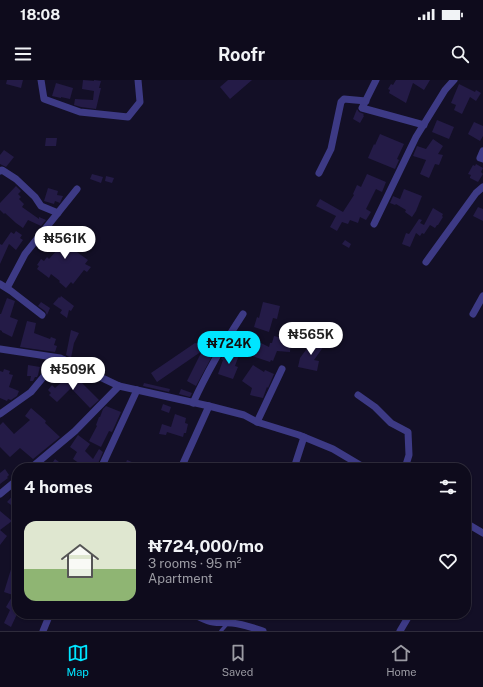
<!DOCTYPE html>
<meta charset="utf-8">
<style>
body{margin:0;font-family:"Public Sans",sans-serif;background:#1c1929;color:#f1f3f6;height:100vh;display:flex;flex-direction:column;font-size:15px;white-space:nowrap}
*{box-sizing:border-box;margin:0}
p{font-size:13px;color:#9b9ba3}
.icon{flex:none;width:22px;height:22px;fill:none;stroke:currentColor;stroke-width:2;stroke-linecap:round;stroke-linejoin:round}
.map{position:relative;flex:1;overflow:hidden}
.details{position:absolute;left:12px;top:383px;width:459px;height:156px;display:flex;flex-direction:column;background:#0e0b1c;border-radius:16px;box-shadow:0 1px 3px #0004,0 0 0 1px #2e2b3b}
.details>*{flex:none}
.price{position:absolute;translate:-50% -34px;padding:0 9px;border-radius:14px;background:#fff;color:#222;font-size:13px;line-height:26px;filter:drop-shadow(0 1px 2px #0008)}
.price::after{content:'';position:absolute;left:50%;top:24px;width:12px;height:9px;margin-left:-6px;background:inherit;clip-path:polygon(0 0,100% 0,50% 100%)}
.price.selected{background:#00e5ff;color:#111}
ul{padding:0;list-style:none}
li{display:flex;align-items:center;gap:12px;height:100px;padding:0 12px}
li+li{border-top:1px solid #2e2b3b}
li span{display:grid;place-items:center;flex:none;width:112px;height:80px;border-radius:12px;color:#555}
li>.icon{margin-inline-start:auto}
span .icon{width:48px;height:48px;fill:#fffc;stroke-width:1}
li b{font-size:17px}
h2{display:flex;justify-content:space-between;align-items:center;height:48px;padding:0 12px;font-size:17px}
.status{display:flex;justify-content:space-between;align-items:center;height:28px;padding:0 20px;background:#0e0b1c;direction:ltr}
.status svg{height:11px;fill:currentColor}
header{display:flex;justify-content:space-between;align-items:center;height:52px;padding:0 12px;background:#0e0b1c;font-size:18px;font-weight:700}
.tab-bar{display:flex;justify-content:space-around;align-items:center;height:56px;border-top:1px solid #2e2b3b;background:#0e0b1c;font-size:11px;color:#9b9ba3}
.tab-bar a{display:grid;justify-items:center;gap:2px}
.tab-bar .selected{color:#00e5ff}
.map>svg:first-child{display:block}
</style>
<div class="status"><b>18:08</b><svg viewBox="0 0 49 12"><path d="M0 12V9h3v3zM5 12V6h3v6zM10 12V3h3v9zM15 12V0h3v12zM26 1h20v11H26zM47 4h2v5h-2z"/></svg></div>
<header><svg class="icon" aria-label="menu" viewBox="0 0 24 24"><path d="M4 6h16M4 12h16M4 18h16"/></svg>Roofr<svg class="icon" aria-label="search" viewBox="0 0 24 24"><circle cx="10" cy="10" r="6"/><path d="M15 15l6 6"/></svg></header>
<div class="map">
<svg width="483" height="551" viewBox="0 0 483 551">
<rect width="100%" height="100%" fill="#130f26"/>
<g fill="#241b47">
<polygon points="7,0 23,0 21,8 6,4"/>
<polygon points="83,0 94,1 94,0 101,1 99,8 101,8 96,29 81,27 74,25 75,19 93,20 94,11 82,9"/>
<polygon points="228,0 252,0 230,19 220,7"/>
<polygon points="396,0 430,0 424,10 413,3 406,23 389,13 390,10 388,9 391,4 393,5"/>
<polygon points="56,3 73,8 70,19 61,17 61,18 52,16"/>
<polygon points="459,4 475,12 476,10 481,13 476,21 470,17 462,34 454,30 456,25 451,23"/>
<polygon points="357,29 359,32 364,34 363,35 364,36 360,43 353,39"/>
<polygon points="437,40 454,47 449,59 432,52"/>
<polygon points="474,42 483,46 483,56 480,61 468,54"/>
<polygon points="380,54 404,64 397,79 399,80 395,89 368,78 374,64 375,65"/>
<polygon points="46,58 57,58 56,66 45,66"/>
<polygon points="433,59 443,66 438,74 443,75 439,85 435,84 429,98 420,94 426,80 413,76 417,66 426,69"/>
<polygon points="4,70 14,77 6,87 0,84 0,75"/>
<polygon points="476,84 483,88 481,92 483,94 478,102 470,98 470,97 471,95 468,94 473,85 475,86"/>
<polygon points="92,94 103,97 101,103 90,99"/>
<polygon points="367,94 386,102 382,112 376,109 366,129 371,132 366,140 360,137 358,143 350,140 348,144 342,142 337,151 330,147 336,136 316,126 320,119 343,132 354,115 353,114 357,105 361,107"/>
<polygon points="106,96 114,98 112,103 105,101"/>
<polygon points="16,106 21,111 18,114 21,117 19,119 24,124 22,127 39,139 39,137 46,140 41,146 28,140 23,148 16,143 5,133 4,134 0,130 0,123"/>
<polygon points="48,108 58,111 57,115 63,116 60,123 55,121 54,124 44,121"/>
<polygon points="404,109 422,116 416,131 412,137 405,132 406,130 396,124 395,125 390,123 393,116 400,119"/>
<polygon points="478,127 483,129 483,141 473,136"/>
<polygon points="433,128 443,134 442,136 443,137 438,145 437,145 435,148 430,145 424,154 422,153 420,156 416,153 410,167 402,164 406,153 409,154 419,139 422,140 420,143 424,145"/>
<polygon points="79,147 86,153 74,170 88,180 85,184 91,187 87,192 84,190 73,204 71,202 66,208 59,202 60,201 51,194 49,198 37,189 39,186 37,185 41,179 44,181 47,177 49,179 59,168 49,160 54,153 58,156 57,157 66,164"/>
<polygon points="16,151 22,155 20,158 23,160 16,170 9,164 0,184 0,164 2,165 11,152 14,154"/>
<polygon points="345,160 351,164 349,168 342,164"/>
<polygon points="61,216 74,226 71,231 69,230 67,238 60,233 62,230 53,224 59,217 60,218"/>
<polygon points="7,218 15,221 10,237 18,240 12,257 2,252 2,251 0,250 0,234 1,234"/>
<polygon points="41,222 50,228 47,235 45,231 38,226"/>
<polygon points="263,222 280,226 277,239 273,238 269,252 254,247 257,237 259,238"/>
<polygon points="27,241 36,243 34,253 50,259 51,257 56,259 54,265 57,266 55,272 20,267"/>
<polygon points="71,250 79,253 74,263 71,278 66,275"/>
<polygon points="274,256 283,258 282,259 291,260 290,272 277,271 273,281 271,280 270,282 255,277 242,271 247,262 249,263 251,258 269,267 270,263 272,263"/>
<polygon points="314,259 324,266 314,280 319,281 317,291 298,287 300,278"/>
<polygon points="195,263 217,267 196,306 187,301 202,271 157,302 151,293"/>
<polygon points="226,270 232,273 233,270 239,275 235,286 238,287 233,299 218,294 223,280 221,279"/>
<polygon points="28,285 40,287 38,295 37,297 35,297 33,301 30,301 31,296 27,296"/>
<polygon points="253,285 264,292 265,290 274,294 268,308 267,307 263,318 250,315 252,308 242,301"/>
<polygon points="4,289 10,291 9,294 13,295 9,307 19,311 17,316 11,320 8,319 7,321 0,318 0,291 3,292"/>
<polygon points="72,293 99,320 90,328 71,308 57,322 49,315 51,313 48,310 52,305 55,308"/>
<polygon points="144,303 170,309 169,312 143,306"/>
<polygon points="181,309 192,313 190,317 179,314"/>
<polygon points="163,324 171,327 169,333 161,330"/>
<polygon points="106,326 121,332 112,352 109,351 101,367 89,361 97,346 96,345 99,337 100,337 103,329"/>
<polygon points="31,328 46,341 45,343 60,357 33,379 20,368 10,377 0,367 0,345 3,342 14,354 30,340 25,336"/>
<polygon points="175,334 186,338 185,343 188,344 186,353 184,353 183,357 167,352 166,355 159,354 162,344 171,347"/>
<polygon points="78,355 90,364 85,371 93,379 99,369 103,372 96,388 82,388 83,386 73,379 77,372 70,367"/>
<polygon points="55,379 67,388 49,388"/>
<polygon points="127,380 146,388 124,388"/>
<polygon points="5,389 9,395 7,397 8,398 0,404 0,393"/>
<polygon points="17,411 17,418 11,425 7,422"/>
<polygon points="0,431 12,441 0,450 7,456 0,465"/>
<polygon points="16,473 17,473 17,534 11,547 4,543 10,530 6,527 13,515 4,512"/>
</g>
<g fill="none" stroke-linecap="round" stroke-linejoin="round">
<polyline stroke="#3d3a85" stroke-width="3.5" points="221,551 227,544"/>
<g stroke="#3d3a85" stroke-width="7">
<polyline points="41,0 44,19 80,32 128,37 140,22 138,0"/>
<polyline points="376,0 362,28 424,45"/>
<polyline points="483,71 480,78 483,79"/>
<polyline points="0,91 2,90 16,99 35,117 41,126 58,133"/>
<polyline points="319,93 331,69 341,22 344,19 366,21"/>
<polyline points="374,144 416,57 445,10 454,0"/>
<polyline points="426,182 476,113 483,107"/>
<polyline points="0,204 11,211 42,235"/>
<polyline points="7,208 25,174 77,109"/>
<polyline points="473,234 483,216"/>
<polyline points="0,269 60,278 119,306 209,326 244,335 257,342 299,355 333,369 365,388"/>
<polyline points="358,315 375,327 391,343 408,352 409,375 405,388"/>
<path d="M193,323C207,292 224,263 243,234"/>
<polyline points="0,334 31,312 50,289 64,280"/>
<polyline points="257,342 282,289"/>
<polyline points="31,388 75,351 119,306"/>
<polyline points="101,388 137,310"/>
<polyline points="181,388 209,326"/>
<polyline points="294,388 304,357"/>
<polyline points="0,414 17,400"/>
<polyline points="466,443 483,453"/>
<path d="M192,534C199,536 205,541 213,542C219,543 225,542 232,543C243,544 253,548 263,551"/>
<polyline points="43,551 50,534"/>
<polyline points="400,551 410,534"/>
</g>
</g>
</svg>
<b class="price" style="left:65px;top:180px">₦561K</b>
<b class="price" style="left:311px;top:276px">₦565K</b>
<b class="price selected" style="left:229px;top:285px">₦724K</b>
<b class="price" style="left:73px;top:311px">₦509K</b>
<section class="details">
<h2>4 homes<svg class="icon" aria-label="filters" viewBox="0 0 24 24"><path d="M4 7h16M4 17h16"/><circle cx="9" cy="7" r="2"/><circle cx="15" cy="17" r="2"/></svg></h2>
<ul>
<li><span style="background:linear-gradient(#dfe7d0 60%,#8fb573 0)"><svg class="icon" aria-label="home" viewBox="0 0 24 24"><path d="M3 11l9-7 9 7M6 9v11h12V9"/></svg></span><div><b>₦724,000/mo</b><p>3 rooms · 95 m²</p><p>Apartment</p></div><svg class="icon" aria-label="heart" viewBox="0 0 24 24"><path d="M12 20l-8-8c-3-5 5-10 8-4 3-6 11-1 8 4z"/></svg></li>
</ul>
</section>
</div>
<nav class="tab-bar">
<a class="selected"><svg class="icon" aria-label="map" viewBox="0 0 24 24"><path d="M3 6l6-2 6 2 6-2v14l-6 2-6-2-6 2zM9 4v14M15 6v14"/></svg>Map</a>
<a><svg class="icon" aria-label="saved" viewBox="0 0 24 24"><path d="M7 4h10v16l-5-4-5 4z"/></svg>Saved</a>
<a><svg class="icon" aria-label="home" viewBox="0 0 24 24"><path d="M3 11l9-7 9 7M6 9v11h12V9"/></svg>Home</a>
</nav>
